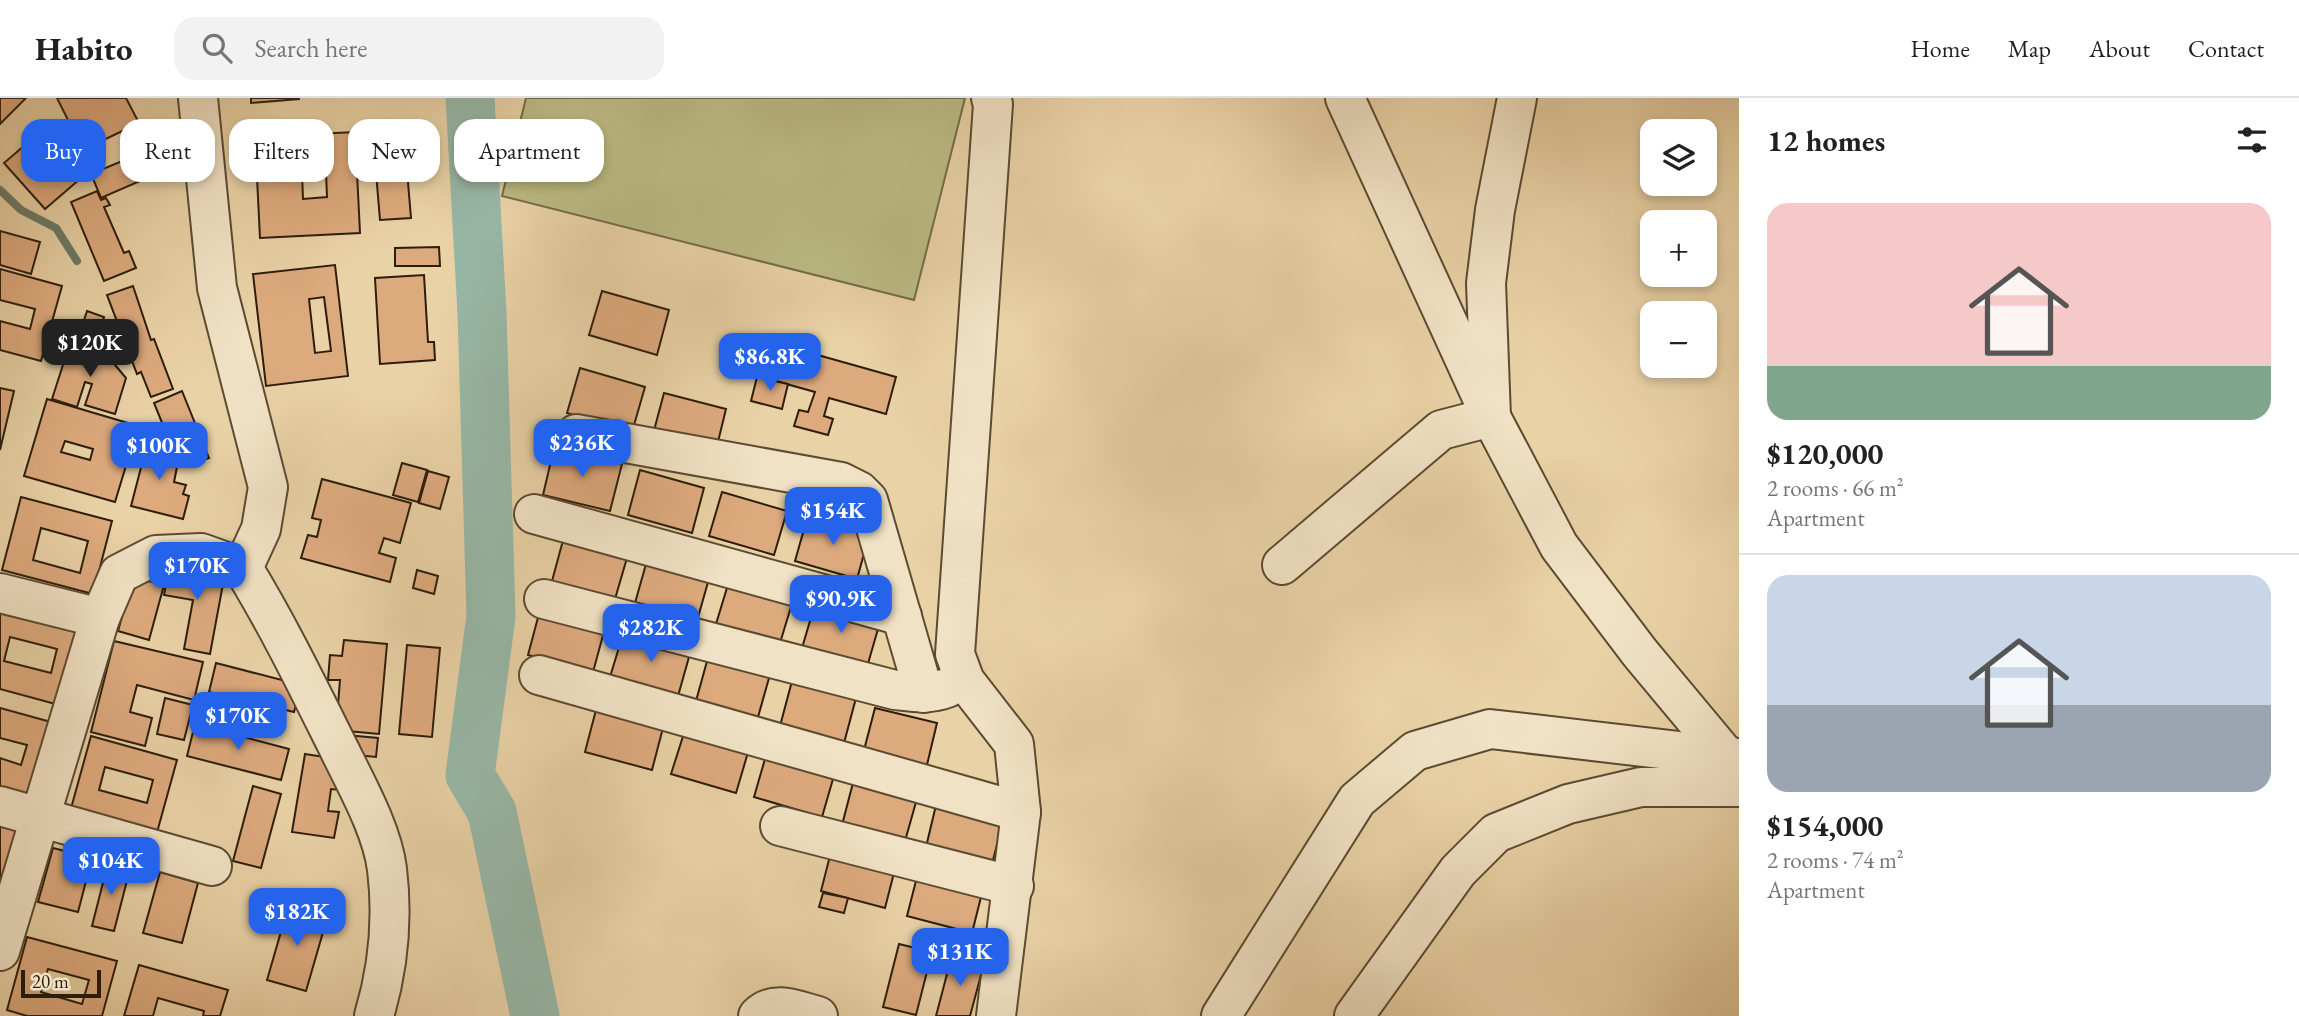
<!DOCTYPE html>
<meta charset="utf-8">
<style>
body{margin:0;font-family:"EB Garamond",serif;background:#f2f2f2;color:#202124;height:100vh;display:flex;flex-direction:column;font-size:26px;white-space:nowrap}
*{box-sizing:border-box;margin:0}
p{font-size:23px;color:#757577}
.icon{flex:none;width:38px;height:38px;fill:none;stroke:currentColor;stroke-width:2;stroke-linecap:round;stroke-linejoin:round}
.map{position:relative;flex:1;overflow:hidden}
.sheet{display:flex;flex-direction:column;background:#fff;width:560px}
.sheet>*{flex:none}
.top-card{position:absolute;left:21px;top:21px;width:665px;height:63px;display:flex;gap:14px}
.controls{position:absolute;left:1640px;top:21px;display:grid;gap:14px}
.controls a{display:grid;place-items:center;width:77px;height:77px;border-radius:14px;background:#fff;box-shadow:0 4px 10px #0003;font-size:35px}
.scale{position:absolute;left:21px;bottom:18px;width:80px;box-sizing:border-box;padding-left:7px;border:4px solid #2c1e0b;border-top:0;font-size:19px;line-height:24px;white-space:nowrap;color:#2c1e0b;-webkit-text-stroke:5px #f1e2c5;paint-order:stroke}
.price{position:absolute;translate:-50% -60px;padding:0 16px;border-radius:14px;background:#2563eb;color:#fff;font-size:23px;line-height:46px;filter:drop-shadow(0 2px 4px #0008)}
.price::after{content:'';position:absolute;left:50%;top:42px;width:21px;height:16px;margin-left:-10px;background:inherit;clip-path:polygon(0 0,100% 0,50% 100%)}
.price.current{background:#222;color:#fff}
ul{padding:0;list-style:none}
li{display:grid;align-content:center;gap:14px;height:371px;padding:0 28px}
li+li{border-top:2px solid #e0e0e0}
li span{display:grid;place-items:center;height:217px;border-radius:21px;color:#555}
li>.icon{margin-inline-start:auto}
span .icon{width:126px;height:126px;fill:#fffc;stroke-width:1}
li b{font-size:30px}
h2{display:flex;justify-content:space-between;align-items:center;height:84px;padding:0 28px;font-size:30px}
.tag{padding:0 24px;border-radius:21px;background:#fff;box-shadow:0 4px 10px #0003;font-size:24px;line-height:63px}
.tag.current{background:#2563eb;color:#fff}
header{display:flex;align-items:center;gap:42px;box-sizing:border-box;height:98px;padding:0 35px;background:#fff;border-bottom:2px solid #e0e0e0}
header strong{font-size:33px}
nav{display:flex;gap:38px;margin-inline-start:auto;font-size:24px}
.search{width:490px;height:63px;background:#f2f2f2;display:flex;align-items:center;gap:18px;box-sizing:border-box;padding:0 24px;border-radius:21px;color:#757577;font-size:26px}
main{display:flex;flex:1;min-height:0}
.map>svg:first-child{display:block}
</style>
<header>
<strong>Habito</strong>
<div class="search"><svg class="icon" aria-label="search" viewBox="0 0 24 24"><circle cx="10" cy="10" r="6"/><path d="M15 15l6 6"/></svg>Search here</div>
<nav><a>Home</a><a>Map</a><a>About</a><a>Contact</a></nav>
</header>
<main>
<div class="map">
<svg width="1739" height="918" viewBox="0 0 1739 918">
<rect width="100%" height="100%" fill="#e9d2a6"/>
<filter id="stains"><feTurbulence type="fractalNoise" baseFrequency=".00286" numOctaves="4"/><feColorMatrix values="0 0 0 0 .2 0 0 0 0 .09 0 0 0 0 .02 0 0 0 .5 -.17"/></filter>
<radialGradient id="worn" r=".72"><stop offset=".6" stop-color="#630" stop-opacity="0"/><stop offset="1" stop-color="#630" stop-opacity=".3"/></radialGradient>
<polygon fill="#bbba83" stroke="#746c47" stroke-width="2" points="526,0 965,0 914,202 502,98"/>
<g fill="none" stroke-linecap="round" stroke-linejoin="round">
<polyline stroke="#6c7a69" stroke-width="8" points="0,92 21,112 56,130 77,163"/>
<polyline stroke="#97b8a7" stroke-width="49" points="470,0 482,215 491,518 470,677 492,714 535,918"/>
</g>
<g fill="#ddaa7e" stroke="#2c1e0b" stroke-width="2" fill-rule="evenodd">
<polygon points="0,0 26,0 0,26"/>
<polygon points="57,0 126,0 139,25 83,52"/>
<polygon points="251,0 299,0 299,1 251,5"/>
<path d="M355,34L360,135L260,140L255,39ZM326,74L327,99L303,101L302,75Z"/>
<polygon points="39,35 80,81 45,111 4,65"/>
<polygon points="404,37 411,120 380,122 373,39"/>
<polygon points="153,50 163,73 101,100 91,76"/>
<polygon points="97,93 101,102 106,100 110,107 104,109 124,155 129,153 136,170 104,183 71,104"/>
<polygon points="0,133 40,144 31,176 0,167"/>
<polygon points="439,149 440,168 395,168 395,150"/>
<path d="M335,167L348,278L266,288L253,176ZM324,199L331,253L315,255L309,201Z"/>
<polygon points="0,171 62,188 41,263 0,252 0,223 30,231 35,211 0,202"/>
<polygon points="424,177 428,244 434,244 435,262 380,266 375,180"/>
<polygon points="133,188 151,242 154,241 173,291 151,299 141,274 137,276 107,197"/>
<polygon points="602,193 669,212 657,257 589,237"/>
<polygon points="87,213 104,219 94,249 77,244"/>
<polygon points="768,243 896,279 886,316 829,300 824,318 833,321 828,337 794,328 799,312 808,314 815,294 758,278"/>
<polygon points="70,245 105,255 126,280 115,316 85,307 92,286 85,284 77,309 52,301"/>
<polygon points="580,270 645,289 632,334 567,315"/>
<polygon points="757,279 788,286 782,311 751,303"/>
<polygon points="0,290 14,293 0,352"/>
<polygon points="182,293 209,360 180,369 154,305"/>
<polygon points="664,295 726,311 715,356 652,340"/>
<path d="M47,301L138,328L115,404L24,378ZM65,343L93,351L90,362L61,354Z"/>
<polygon points="151,331 164,335 162,347 172,367 177,369 174,384 186,387 183,396 189,398 183,421 131,408"/>
<polygon points="554,350 622,366 610,413 543,397"/>
<polygon points="402,365 427,372 418,404 393,397"/>
<polygon points="640,372 704,390 692,435 628,417"/>
<polygon points="428,373 449,379 440,411 419,405"/>
<polygon points="322,381 411,405 400,445 384,440 379,455 396,460 390,484 301,460 308,437 317,439 321,422 312,420"/>
<polygon points="722,394 787,413 774,457 709,438"/>
<path d="M21,399L112,423L93,496L2,472ZM41,430L88,443L80,475L33,462Z"/>
<polygon points="808,417 870,434 857,481 795,463"/>
<polygon points="565,435 629,453 615,501 552,483"/>
<polygon points="648,459 710,477 697,523 635,505"/>
<polygon points="170,464 225,475 210,556 184,551 193,502 164,497"/>
<polygon points="417,472 438,478 434,496 413,490"/>
<polygon points="133,479 164,487 149,542 118,533"/>
<polygon points="730,480 794,499 780,545 716,526"/>
<path d="M0,506L81,528L59,607L0,591ZM10,539L57,551L51,575L4,563Z"/>
<polygon points="815,506 880,524 867,569 802,550"/>
<polygon points="540,512 605,530 593,574 528,557"/>
<polygon points="624,533 691,552 678,598 610,579"/>
<polygon points="344,542 387,546 379,636 336,632 340,582 328,582 330,557 342,558"/>
<polygon points="114,543 203,564 194,602 137,587 130,614 152,620 145,648 91,634"/>
<polygon points="407,547 440,550 432,639 399,636"/>
<polygon points="709,556 771,573 758,619 696,603"/>
<polygon points="216,565 301,587 294,614 209,594"/>
<polygon points="792,583 856,600 844,645 780,628"/>
<polygon points="165,600 193,607 184,642 157,636"/>
<polygon points="597,608 664,626 652,672 585,654"/>
<polygon points="0,610 51,624 31,698 0,689 0,660 21,667 27,647 0,640"/>
<polygon points="875,610 937,625 926,671 863,656"/>
<polygon points="195,626 289,651 281,682 187,658"/>
<polygon points="685,632 749,651 736,695 671,676"/>
<polygon points="346,637 378,640 376,659 345,656"/>
<path d="M91,638L177,662L156,738L70,714ZM105,669L153,682L147,705L99,692Z"/>
<polygon points="767,654 835,674 822,719 754,699"/>
<polygon points="305,656 344,662 339,692 331,691 328,713 339,714 334,740 292,734"/>
<polygon points="854,681 918,697 905,743 842,727"/>
<polygon points="253,688 281,696 261,770 233,763"/>
<polygon points="937,703 1004,720 992,766 926,749"/>
<polygon points="0,725 26,733 0,806"/>
<polygon points="53,750 92,760 78,814 38,804"/>
<polygon points="832,750 896,767 885,810 821,793"/>
<polygon points="108,765 130,771 114,833 92,828"/>
<polygon points="919,771 984,787 972,835 907,818"/>
<polygon points="160,774 198,785 182,845 143,835"/>
<polygon points="823,795 848,800 844,815 819,809"/>
<polygon points="289,806 328,817 306,893 267,882"/>
<path d="M27,839L117,863L102,918H27L7,912ZM48,871L89,882L82,906L41,894Z"/>
<polygon points="899,846 932,854 916,917 883,909"/>
<polygon points="952,857 984,866 970,918 936,918"/>
<polygon points="139,867 228,892 220,918 203,918 204,913 158,900 153,918 124,918"/>
</g>
<g fill="none" stroke-linecap="round" stroke-linejoin="round">
<defs>
<g id="minor">
<polyline points="198,0 217,190 268,389 261,431 243,470"/>
<polyline points="991,0 993,6 955,556 965,583 1014,646 1021,714 996,918"/>
<polyline points="1345,0 1491,319 1559,448 1640,555 1725,657"/>
<polyline points="576,336 841,384 859,393 868,402 924,595"/>
<polyline points="534,416 902,518"/>
<polyline points="1282,467 1441,332 1491,319 1486,185 1495,112 1517,0"/>
<polyline points="0,495 100,520"/>
<path d="M544,501L895,592C913,594 929,597 947,590"/>
<polyline points="539,577 1021,714"/>
<polyline points="0,708 212,768"/>
<polyline points="780,728 1014,788"/>
<path d="M0,853L100,520L119,476L156,457L201,455L243,470C279,529 309,591 340,653C357,688 382,732 387,771C393,820 388,871 374,918"/>
<path d="M758,918C775,901 798,913 818,918"/>
<polyline points="1221,918 1357,702 1415,653 1490,631 1737,660"/>
<polyline points="1354,918 1458,773 1496,735 1568,706 1641,689 1739,689"/>
</g>
</defs>
<use href="#minor" stroke="#5b4b32" stroke-width="42"/>
<use href="#minor" stroke="#f1e2c5" stroke-width="38"/>
</g>
<rect width="100%" height="100%" filter="url(#stains)"/>
<rect width="100%" height="100%" fill="url(#worn)"/>
</svg>
<div class="controls">
<a><svg class="icon" aria-label="layers" viewBox="0 0 24 24"><path d="M12 4l9 5-9 5-9-5zM3 14l9 5 9-5"/></svg></a>
<a>+</a>
<a>−</a>
</div>
<div class="scale">20 m</div>
<b class="price current" style="left:90px;top:281px">$120K</b>
<b class="price" style="left:770px;top:295px">$86.8K</b>
<b class="price" style="left:582px;top:381px">$236K</b>
<b class="price" style="left:159px;top:384px">$100K</b>
<b class="price" style="left:833px;top:449px">$154K</b>
<b class="price" style="left:197px;top:504px">$170K</b>
<b class="price" style="left:841px;top:537px">$90.9K</b>
<b class="price" style="left:651px;top:566px">$282K</b>
<b class="price" style="left:238px;top:654px">$170K</b>
<b class="price" style="left:111px;top:799px">$104K</b>
<b class="price" style="left:297px;top:850px">$182K</b>
<b class="price" style="left:960px;top:890px">$131K</b>
<div class="top-card">
<a class="tag current">Buy</a>
<a class="tag">Rent</a>
<a class="tag">Filters</a>
<a class="tag">New</a>
<a class="tag">Apartment</a>
</div>
</div>
<section class="sheet">
<h2>12 homes<svg class="icon" aria-label="filters" viewBox="0 0 24 24"><path d="M4 7h16M4 17h16"/><circle cx="9" cy="7" r="2"/><circle cx="15" cy="17" r="2"/></svg></h2>
<ul>
<li><span style="background:linear-gradient(#f6c9c9 75%,#7fa58c 0)"><svg class="icon" aria-label="home" viewBox="0 0 24 24"><path d="M3 11l9-7 9 7M6 9v11h12V9"/></svg></span><div><b>$120,000</b><p>2 rooms · 66 m²</p><p>Apartment</p></div></li>
<li><span style="background:linear-gradient(#c9d6e8 60%,#9aa5b1 0)"><svg class="icon" aria-label="home" viewBox="0 0 24 24"><path d="M3 11l9-7 9 7M6 9v11h12V9"/></svg></span><div><b>$154,000</b><p>2 rooms · 74 m²</p><p>Apartment</p></div></li>
</ul>
</section>
</main>
